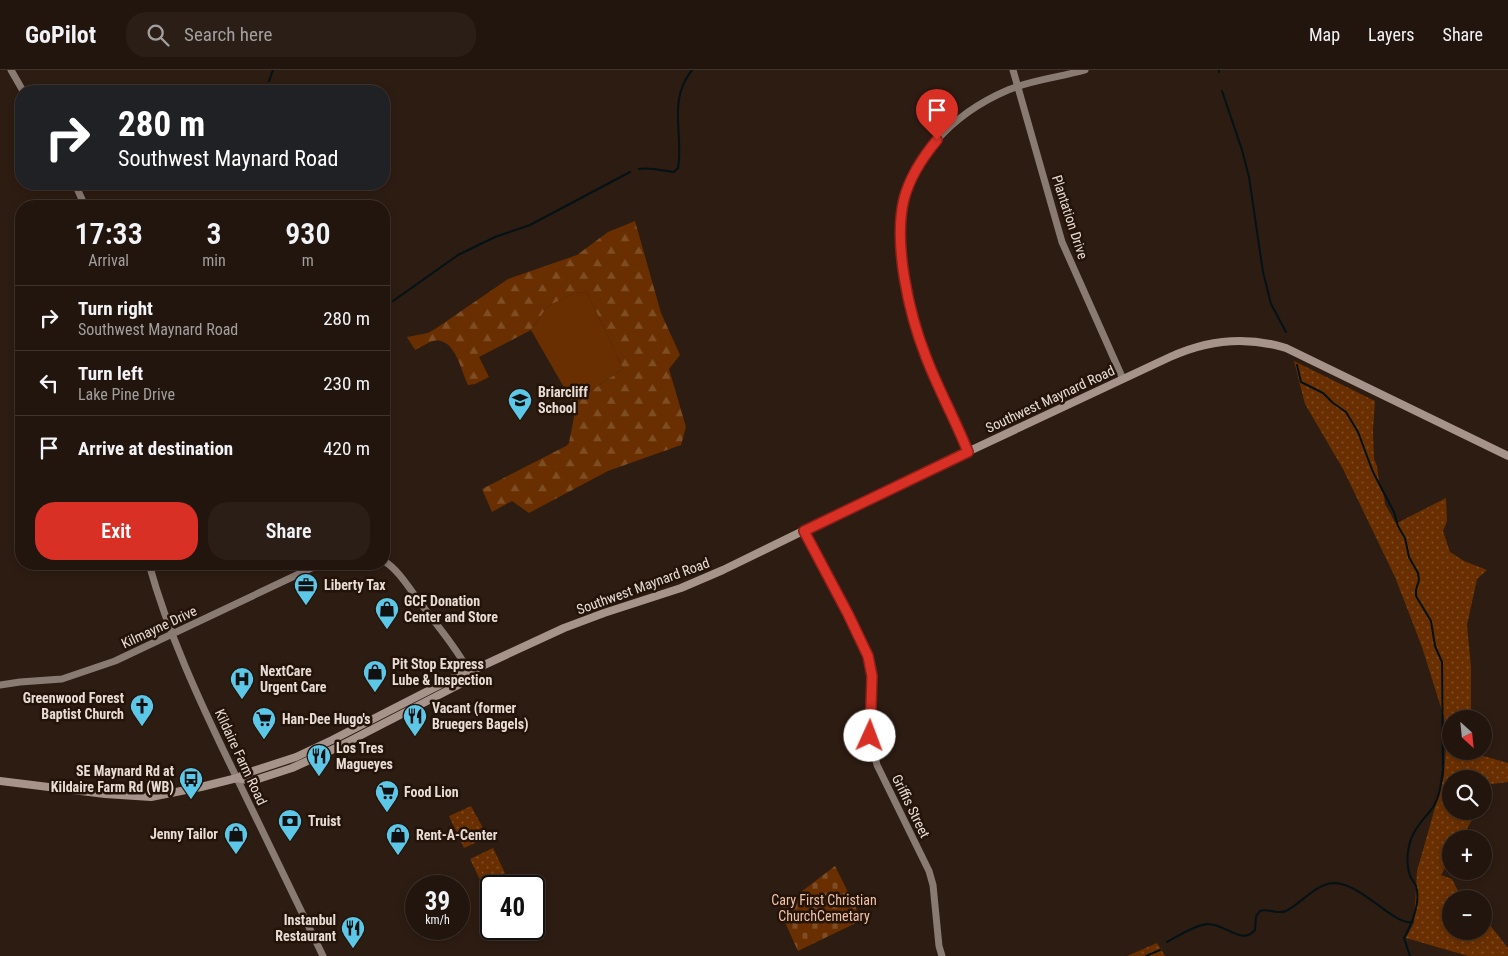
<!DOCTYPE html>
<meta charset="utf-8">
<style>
body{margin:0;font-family:"Roboto Condensed",sans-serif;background:#2a1e17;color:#f1f3f6;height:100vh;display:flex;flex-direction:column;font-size:19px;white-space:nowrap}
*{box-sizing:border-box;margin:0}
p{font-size:16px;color:#a29f9e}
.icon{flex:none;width:28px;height:28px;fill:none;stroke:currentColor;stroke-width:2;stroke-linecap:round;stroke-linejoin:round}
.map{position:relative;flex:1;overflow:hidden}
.drawer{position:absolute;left:15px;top:130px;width:375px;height:370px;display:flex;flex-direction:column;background:#22150e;border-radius:20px;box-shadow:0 2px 8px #0003,0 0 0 1px #3f342e}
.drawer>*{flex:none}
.top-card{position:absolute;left:15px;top:15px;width:375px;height:105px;border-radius:20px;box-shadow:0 2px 8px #0003,0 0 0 1px #3f342e;background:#202124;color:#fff;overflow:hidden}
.needle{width:32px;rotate:153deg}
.fabs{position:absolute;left:1442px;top:640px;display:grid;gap:10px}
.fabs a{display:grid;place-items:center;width:50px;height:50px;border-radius:50%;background:#22150e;box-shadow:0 2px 8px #0003,0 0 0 1px #3f342e;font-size:25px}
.speed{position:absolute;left:405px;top:805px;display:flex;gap:10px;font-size:25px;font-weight:700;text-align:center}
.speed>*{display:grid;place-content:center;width:65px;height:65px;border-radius:50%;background:#22150e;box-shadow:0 2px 8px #0003,0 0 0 1px #3f342e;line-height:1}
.speed small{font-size:12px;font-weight:400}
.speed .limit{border:2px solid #111;border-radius:8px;background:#fff;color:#111}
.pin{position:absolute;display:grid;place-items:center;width:42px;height:42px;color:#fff;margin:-51px -21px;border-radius:50% 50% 50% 0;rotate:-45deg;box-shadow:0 0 5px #0007}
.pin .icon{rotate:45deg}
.me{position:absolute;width:55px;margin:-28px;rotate:2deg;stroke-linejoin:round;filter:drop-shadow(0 0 4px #0008)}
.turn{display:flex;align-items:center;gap:18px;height:105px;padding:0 20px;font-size:22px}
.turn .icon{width:65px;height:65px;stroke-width:2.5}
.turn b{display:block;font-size:35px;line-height:42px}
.eta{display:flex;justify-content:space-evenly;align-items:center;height:85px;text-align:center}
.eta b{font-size:30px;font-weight:600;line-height:35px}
.button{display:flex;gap:10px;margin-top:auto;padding:10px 20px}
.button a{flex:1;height:58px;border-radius:20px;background:#d93025;color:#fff;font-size:20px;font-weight:600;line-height:58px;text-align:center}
.button a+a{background:#2a1e17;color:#f1f3f6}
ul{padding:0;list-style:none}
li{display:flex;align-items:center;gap:15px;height:65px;padding:0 20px;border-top:1px solid #3f342e}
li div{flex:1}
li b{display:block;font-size:19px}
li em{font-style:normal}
header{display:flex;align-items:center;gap:30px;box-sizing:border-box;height:70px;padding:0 25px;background:#22150e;border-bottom:1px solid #3f342e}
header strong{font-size:24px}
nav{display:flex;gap:28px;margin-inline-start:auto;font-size:18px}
.search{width:350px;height:45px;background:#2a1e17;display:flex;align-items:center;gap:12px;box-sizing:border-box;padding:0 18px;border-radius:20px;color:#a29f9e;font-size:19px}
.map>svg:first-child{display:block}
.grass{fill:#692f00}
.forest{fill:url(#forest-firs)}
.cemetery{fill:url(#cemetery-stones)}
.park{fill:url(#park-dots)}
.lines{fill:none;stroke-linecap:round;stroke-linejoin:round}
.stream{stroke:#031217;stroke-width:2}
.secondary{stroke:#897a72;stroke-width:7}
.primary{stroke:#a69389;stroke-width:8}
.route-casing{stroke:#8d1f18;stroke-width:12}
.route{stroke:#d93025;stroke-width:9}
.labels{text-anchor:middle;stroke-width:5;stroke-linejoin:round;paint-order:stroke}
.street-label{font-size:14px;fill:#e8dcd5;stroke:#231309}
.poi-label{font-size:14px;font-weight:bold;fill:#e8dcd5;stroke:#231309;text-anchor:start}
.park-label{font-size:14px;fill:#f0c2a7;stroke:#231309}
</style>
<header>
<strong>GoPilot</strong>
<div class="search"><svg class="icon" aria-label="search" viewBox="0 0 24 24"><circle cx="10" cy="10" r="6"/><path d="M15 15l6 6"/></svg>Search here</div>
<nav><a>Map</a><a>Layers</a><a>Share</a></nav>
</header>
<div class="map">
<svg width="1508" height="886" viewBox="0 0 1508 886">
<defs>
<pattern id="forest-firs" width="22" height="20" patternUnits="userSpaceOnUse" patternTransform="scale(1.25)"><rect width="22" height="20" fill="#692f00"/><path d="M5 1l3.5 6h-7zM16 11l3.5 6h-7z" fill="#7e4d24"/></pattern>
<pattern id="cemetery-stones" width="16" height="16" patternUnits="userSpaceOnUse" patternTransform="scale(1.25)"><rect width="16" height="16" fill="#692f00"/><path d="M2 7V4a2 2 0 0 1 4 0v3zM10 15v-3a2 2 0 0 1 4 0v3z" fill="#7e4d24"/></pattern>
<pattern id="park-dots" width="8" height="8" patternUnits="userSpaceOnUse" patternTransform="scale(1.25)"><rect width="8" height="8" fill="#692f00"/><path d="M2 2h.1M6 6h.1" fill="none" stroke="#7e4d24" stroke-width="1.8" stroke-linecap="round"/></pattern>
</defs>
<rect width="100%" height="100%" fill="#2d1c12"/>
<path class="grass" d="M587,222l36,77 -50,34 -42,-73 17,-24 27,-13z"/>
<path class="forest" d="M635,151l26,92 19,42 -11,14 17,58 -5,18 -73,26 -79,42 -17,-12 -20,11 -10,-23 84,-43 3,-3 5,-26 -1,-14 50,-34 -36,-77 -12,1 -27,13 -17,24 -52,27 10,20 -14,7 -7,1c-7,-14 -13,-49 -35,-44 -6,2 -12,6 -18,9l-8,-13 21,-4 7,-4 73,-50 69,-24 31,-23z"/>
<path class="cemetery" d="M835,796l27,54 -64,31 -19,-42 11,-9 1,2 3,-3 -1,-1z"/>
<path class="park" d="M1294,291l81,40 -2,29 1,29 3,7 3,22 4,8 1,8 10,18 2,1 49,-25 1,23 -4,10 7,21 14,9 23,9 -10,9 -10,46 4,42v41l3,11h-23v32h28l1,4 28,8v19l-24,3v-6h-33v32h11l-3,5 13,4 -11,19h-10v18l-10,18 11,4 10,20h-11v32h33v-11h2l22,28v8h-40l-62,-18 8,-15 3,-52 27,-95 2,-30 -2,-29 -22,-70 -27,-70 -52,-108 -38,-65z
M471,736l17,31 -24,11 -15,-32z
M493,778l12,25 -23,11 -12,-25z
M1157,873l8,13h-38z"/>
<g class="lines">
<path class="stream" d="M1219,0v2
M269,11l4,-11
M1222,21l20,59 7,27 14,95 8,32 15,28
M639,99c12,-2 23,2 35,3l4,-4c6,-34 -11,-67 14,-98
M393,231l65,-46 37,-18 35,-12 100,-53
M1297,295l4,17 22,11 10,10 13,9 12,20 15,40 21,40 4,14 7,12 4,19 9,16 1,7 -3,10v6l15,25 4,25 7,16 1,108c-2,13 -3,29 -12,40 -9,11 -19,21 -22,36 -2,9 -2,21 1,30 2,4 5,7 6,10 5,16 -5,39 -12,52l6,18
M1167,872c13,-7 26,-16 40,-18 18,-1 34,22 48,6l1,-14 4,-5c9,-3 17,4 26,0 16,-8 30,-28 49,-28 29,2 58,42 77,39
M1146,886l14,-6"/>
<path class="secondary" d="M11,0l12,21
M1013,0l49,172 61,137
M75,114l10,22
M968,382c-13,-32 -30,-62 -42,-94 -11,-28 -18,-58 -22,-88 -2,-16 -5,-33 -3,-49 5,-62 53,-108 107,-131 23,-10 53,-13 77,-20
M804,461l44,83 20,42 4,19 -2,61 7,29 52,106 4,14 6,61 3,10
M384,491c16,10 26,29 38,44 16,22 35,43 47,67
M149,494c19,69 50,136 81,200 31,64 62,128 93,192
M0,615l20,-3 42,-3 53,-18 205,-97"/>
<path class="primary" d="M237,708l15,3 40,-13 44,-20 128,-66 5,-10
M0,711l105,13 46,3 50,-10 36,-9 10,-5 49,-16 36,-17 129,-66 8,-2 95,-44 40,-15 77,-25 42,-18 176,-86 271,-127c37,-17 77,-21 116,-9l222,108"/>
</g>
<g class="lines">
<g class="route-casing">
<path id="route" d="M870,666l2,-60 -4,-20 -20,-42 -44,-83 164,-79c-13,-33 -30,-63 -42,-95 -17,-43 -33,-113 -22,-158 6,-23 18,-41 33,-59"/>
</g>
<use href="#route" class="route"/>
</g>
<defs>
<g id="school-pin" transform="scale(1.25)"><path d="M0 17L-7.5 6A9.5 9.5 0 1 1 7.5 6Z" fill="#5dc7e8" stroke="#231309"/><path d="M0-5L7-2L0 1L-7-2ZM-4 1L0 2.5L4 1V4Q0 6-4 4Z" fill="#111"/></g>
<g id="office-pin" transform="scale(1.25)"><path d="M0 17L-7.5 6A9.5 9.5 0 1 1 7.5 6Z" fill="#5dc7e8" stroke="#231309"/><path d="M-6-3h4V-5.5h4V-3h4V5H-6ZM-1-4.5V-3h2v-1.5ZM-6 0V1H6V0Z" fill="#111"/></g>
<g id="shop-pin" transform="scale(1.25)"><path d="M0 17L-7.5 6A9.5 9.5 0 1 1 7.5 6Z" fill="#5dc7e8" stroke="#231309"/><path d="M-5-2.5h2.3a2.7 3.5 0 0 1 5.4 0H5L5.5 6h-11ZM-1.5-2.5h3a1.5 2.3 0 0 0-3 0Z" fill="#111"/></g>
<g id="hospital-pin" transform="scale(1.25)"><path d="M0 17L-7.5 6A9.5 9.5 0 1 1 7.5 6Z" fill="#5dc7e8" stroke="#231309"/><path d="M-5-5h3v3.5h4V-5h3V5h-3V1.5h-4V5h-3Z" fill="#111"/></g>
<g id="church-pin" transform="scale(1.25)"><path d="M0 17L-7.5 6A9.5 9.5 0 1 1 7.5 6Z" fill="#5dc7e8" stroke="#231309"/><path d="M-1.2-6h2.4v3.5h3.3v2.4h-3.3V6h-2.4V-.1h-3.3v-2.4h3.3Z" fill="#111"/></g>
<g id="restaurant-pin" transform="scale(1.25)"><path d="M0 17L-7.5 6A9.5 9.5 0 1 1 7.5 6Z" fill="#5dc7e8" stroke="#231309"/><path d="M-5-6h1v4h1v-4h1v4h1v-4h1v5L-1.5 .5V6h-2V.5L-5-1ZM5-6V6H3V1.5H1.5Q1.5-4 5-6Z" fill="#111"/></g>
<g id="supermarket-pin" transform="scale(1.25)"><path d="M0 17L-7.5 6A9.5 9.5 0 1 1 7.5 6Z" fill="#5dc7e8" stroke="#231309"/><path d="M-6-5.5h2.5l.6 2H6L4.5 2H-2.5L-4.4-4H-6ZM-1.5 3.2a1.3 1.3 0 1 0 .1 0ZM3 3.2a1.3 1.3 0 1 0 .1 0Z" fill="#111"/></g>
<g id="bus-pin" transform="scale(1.25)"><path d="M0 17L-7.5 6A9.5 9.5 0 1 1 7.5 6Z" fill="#5dc7e8" stroke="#231309"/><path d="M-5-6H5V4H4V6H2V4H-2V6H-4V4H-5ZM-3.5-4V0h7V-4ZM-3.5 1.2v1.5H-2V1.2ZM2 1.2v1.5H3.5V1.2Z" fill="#111"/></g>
<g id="bank-pin" transform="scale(1.25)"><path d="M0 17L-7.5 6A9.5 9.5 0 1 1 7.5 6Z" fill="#5dc7e8" stroke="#231309"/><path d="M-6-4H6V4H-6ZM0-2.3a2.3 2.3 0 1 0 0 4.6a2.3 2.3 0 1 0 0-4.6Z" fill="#111"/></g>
</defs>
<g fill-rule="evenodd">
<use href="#school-pin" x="520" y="330"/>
<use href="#office-pin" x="306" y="515"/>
<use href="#shop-pin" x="387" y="539"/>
<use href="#shop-pin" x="375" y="602"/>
<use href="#hospital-pin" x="242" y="609"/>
<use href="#church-pin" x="142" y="636"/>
<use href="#restaurant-pin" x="415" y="646"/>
<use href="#supermarket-pin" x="264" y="649"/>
<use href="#restaurant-pin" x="319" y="686"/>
<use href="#bus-pin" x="191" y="709"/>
<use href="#supermarket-pin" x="387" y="722"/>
<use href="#bank-pin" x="290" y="751"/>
<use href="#shop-pin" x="236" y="764"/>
<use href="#shop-pin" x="398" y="765"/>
<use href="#restaurant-pin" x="353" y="858"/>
</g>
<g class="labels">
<g class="street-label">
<text transform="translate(1070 147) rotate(72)" y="5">Plantation Drive</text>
<text transform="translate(1050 329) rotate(-25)" y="5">Southwest Maynard Road</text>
<text transform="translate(643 516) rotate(-20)" y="5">Southwest Maynard Road</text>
<text transform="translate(159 557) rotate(-25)" y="5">Kilmayne Drive</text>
<text transform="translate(241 687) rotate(65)" y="5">Kildaire Farm Road</text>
<text transform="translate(911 736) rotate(64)" y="5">Griffis Street</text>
</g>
<g class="poi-label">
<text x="538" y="327">Briarcliff<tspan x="538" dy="16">School</tspan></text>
<text x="324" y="520">Liberty Tax</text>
<text x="404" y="536">GCF Donation<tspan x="404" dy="16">Center and Store</tspan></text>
<text x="392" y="599">Pit Stop Express<tspan x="392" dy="16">Lube &amp; Inspection</tspan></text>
<text x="260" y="606">NextCare<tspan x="260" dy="16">Urgent Care</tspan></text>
<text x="124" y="633" text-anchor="end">Greenwood Forest<tspan x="124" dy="16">Baptist Church</tspan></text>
<text x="432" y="643">Vacant (former<tspan x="432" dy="16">Bruegers Bagels)</tspan></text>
<text x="282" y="654">Han-Dee Hugo's</text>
<text x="336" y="683">Los Tres<tspan x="336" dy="16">Magueyes</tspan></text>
<text x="174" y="706" text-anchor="end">SE Maynard Rd at<tspan x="174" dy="16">Kildaire Farm Rd (WB)</tspan></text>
<text x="404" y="727">Food Lion</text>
<text x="308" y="756">Truist</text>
<text x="218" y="769" text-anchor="end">Jenny Tailor</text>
<text x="416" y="770">Rent-A-Center</text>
<text x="336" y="855" text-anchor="end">Instanbul<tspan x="336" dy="16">Restaurant</tspan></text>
</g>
<g class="park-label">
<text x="824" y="835">Cary First Christian<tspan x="824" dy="16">ChurchCemetary</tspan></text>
</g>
</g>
</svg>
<div class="fabs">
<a><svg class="needle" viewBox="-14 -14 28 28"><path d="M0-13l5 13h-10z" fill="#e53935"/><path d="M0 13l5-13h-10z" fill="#a29f9e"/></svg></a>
<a><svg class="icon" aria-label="search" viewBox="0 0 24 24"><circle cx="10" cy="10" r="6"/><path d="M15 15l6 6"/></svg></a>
<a>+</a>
<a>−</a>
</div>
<div class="speed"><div>39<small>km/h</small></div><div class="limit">40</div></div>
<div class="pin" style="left:937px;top:70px;background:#d93025"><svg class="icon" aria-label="arrive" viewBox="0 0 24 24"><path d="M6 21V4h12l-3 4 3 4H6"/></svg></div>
<svg class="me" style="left:870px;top:666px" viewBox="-20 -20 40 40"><circle r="19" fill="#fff"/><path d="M0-13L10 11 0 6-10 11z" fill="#d93025"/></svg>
<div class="top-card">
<div class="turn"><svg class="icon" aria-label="right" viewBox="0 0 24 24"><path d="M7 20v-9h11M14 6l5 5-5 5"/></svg><div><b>280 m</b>Southwest Maynard Road</div></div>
</div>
<section class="drawer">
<div class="eta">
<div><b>17:33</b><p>Arrival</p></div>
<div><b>3</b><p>min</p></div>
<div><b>930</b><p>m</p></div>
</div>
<ul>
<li><svg class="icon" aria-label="right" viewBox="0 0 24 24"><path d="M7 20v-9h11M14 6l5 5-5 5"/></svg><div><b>Turn right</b><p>Southwest Maynard Road</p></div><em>280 m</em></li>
<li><svg class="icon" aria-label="left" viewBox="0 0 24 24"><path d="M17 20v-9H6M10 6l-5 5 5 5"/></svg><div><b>Turn left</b><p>Lake Pine Drive</p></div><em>230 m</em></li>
<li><svg class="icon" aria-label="arrive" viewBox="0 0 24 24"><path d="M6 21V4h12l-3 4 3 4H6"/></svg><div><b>Arrive at destination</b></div><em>420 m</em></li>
</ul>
<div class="button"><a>Exit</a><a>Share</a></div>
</section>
</div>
